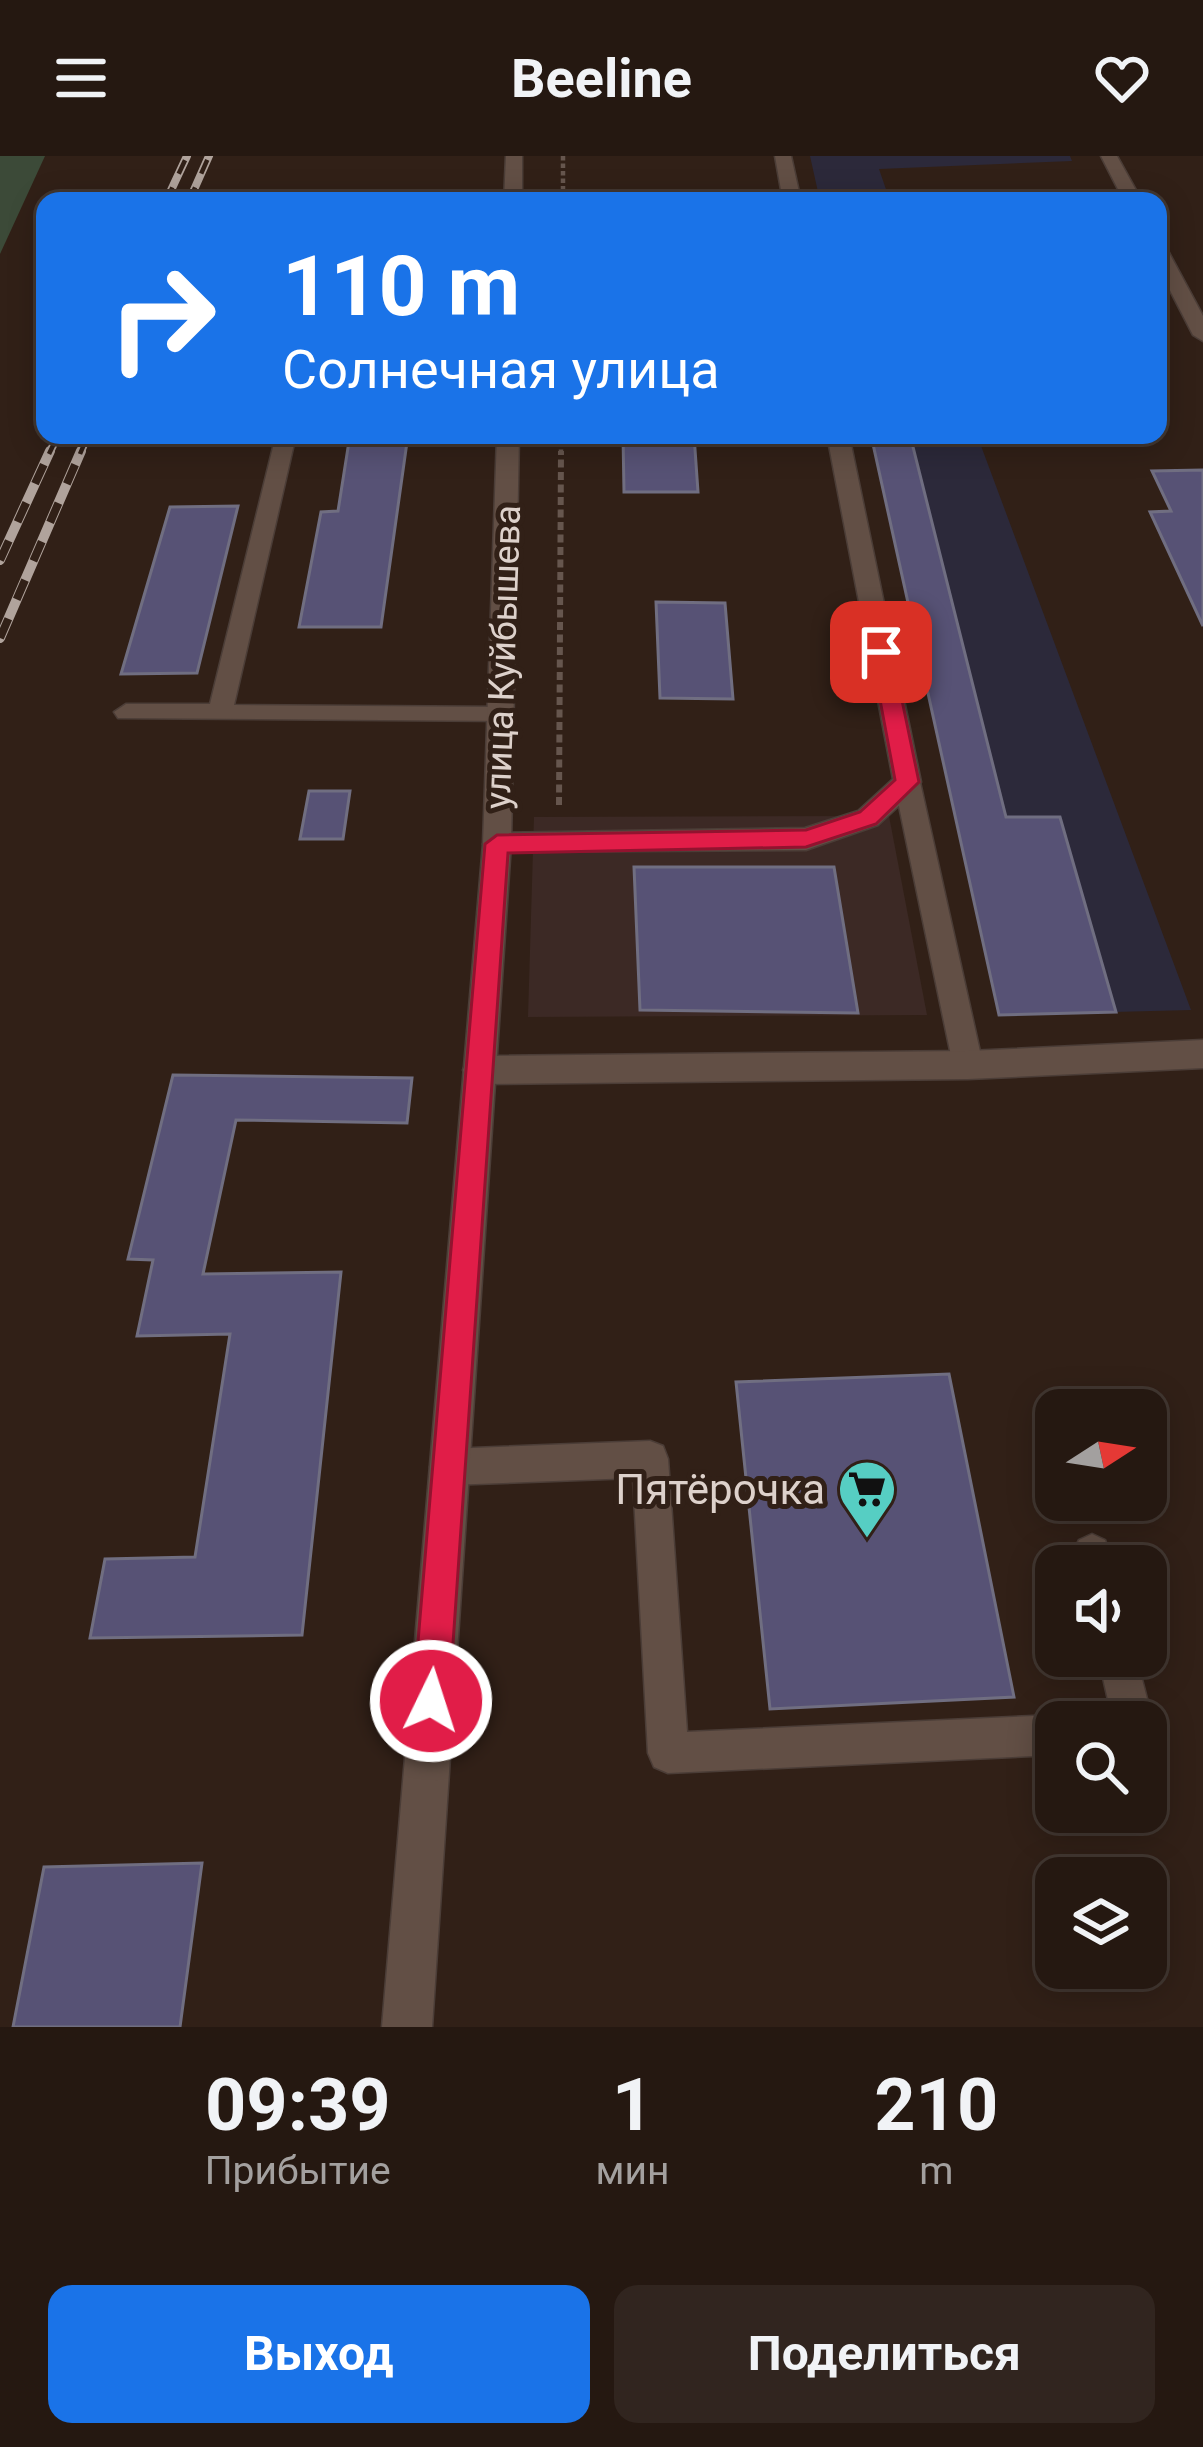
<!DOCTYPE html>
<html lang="ru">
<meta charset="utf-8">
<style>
body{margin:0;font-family:Roboto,sans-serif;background:#31251f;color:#f1f3f6;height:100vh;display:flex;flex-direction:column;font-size:45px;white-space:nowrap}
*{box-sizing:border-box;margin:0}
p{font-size:39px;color:#a3a09f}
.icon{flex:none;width:66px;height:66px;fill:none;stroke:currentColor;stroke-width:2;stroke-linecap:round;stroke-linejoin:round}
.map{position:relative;height:1871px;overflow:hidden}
.details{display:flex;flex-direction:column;background:#251811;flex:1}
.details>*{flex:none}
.top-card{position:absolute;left:36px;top:36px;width:1131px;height:252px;border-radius:24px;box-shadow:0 6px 30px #0003,0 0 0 3px #423731;background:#1a73e8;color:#fff;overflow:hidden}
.needle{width:78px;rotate:78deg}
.controls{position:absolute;left:1035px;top:1233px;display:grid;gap:24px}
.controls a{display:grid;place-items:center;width:132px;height:132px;border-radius:24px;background:#251811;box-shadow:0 6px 30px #0003,0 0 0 3px #423731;font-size:60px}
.pin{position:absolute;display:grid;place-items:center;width:102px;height:102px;color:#fff;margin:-51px;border-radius:24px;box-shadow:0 6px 18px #0006}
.me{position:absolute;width:132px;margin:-66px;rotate:4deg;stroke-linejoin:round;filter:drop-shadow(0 0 9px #0008)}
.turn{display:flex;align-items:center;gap:42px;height:252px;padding:0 48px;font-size:54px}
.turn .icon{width:156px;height:156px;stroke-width:2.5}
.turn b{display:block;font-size:84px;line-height:102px}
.eta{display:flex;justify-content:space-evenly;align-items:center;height:204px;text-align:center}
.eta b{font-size:72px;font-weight:700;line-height:84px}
.button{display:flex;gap:24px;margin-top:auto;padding:24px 48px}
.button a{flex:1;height:138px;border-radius:24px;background:#1a73e8;color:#fff;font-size:48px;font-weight:700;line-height:138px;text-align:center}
.button a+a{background:#31251f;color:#f1f3f6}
header{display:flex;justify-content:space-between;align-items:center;height:156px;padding:0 48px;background:#251811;font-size:54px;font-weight:700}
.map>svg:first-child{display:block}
.commercial{fill:#3c2925}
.industrial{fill:#2c293a}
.green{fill:#3c4a38}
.building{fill:#575275;stroke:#706e81;stroke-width:3}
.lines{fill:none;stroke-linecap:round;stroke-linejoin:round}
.service-casing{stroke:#4b3d37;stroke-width:3}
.minor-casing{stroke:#4b3d37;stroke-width:3}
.tertiary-casing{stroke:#4b3d37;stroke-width:3}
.path-far1{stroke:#66564e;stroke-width:4.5;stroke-dasharray:4.5 3;stroke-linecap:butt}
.path{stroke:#66564e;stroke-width:6;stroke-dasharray:8 4.5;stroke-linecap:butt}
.service{fill:#624f45;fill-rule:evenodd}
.minor{fill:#624f45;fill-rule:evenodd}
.tertiary{fill:#624f45;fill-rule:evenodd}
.rail-far1-casing{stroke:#b0a39c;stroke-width:8}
.rail-casing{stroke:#b0a39c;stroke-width:10}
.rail-far1{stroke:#312017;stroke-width:4.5;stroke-dasharray:15;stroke-linecap:butt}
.rail{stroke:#312017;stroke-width:8;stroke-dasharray:21;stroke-linecap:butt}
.route{fill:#e11d48;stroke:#92132f;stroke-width:3}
.labels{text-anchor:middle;stroke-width:10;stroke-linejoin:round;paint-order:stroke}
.street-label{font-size:36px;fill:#ddd1cb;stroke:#312017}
.near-poi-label{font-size:42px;fill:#ddd1cb;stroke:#312017;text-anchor:end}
</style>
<header><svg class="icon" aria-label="menu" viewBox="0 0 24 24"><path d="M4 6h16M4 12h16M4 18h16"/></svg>Beeline<svg class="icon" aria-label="heart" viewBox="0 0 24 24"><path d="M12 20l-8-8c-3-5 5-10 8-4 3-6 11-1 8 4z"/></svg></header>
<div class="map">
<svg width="1203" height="1871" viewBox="0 0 1203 1871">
<rect width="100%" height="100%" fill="#312017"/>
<path class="commercial" d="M889,660l38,199 -399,2 6,-200z"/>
<path class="industrial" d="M810,0h260l2,5 -193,8 11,32h-70z
M871,279h106l214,575 -192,5z"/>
<path class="green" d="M0,0h45l-45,98z"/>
<path class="building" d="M350,279h58l-27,192h-82l22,-115 17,-1z
M623,279h71l4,57h-74z
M871,279h39l96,382h54l56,195 -117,3z
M1203,314v156l-53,-114 21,-1 -19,-40z
M238,350l-41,167 -76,1 49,-167z
M656,446l69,1 8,96 -73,-1z
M309,635h41l-7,48h-43z
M634,711h200l24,146 -218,-3z
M173,919l239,3 -5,45 -171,-3 -33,154 138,-2 -39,363 -212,3 15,-79 90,-2 35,-223 -93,2 16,-76 -25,-1z
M949,1218l65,323 -244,12 -34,-327z
M202,1707l-22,164h-167l31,-160z"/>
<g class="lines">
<g class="service-casing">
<path id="service" d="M276,279h20l-62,270 269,2 12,8 -4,6 -393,-3 -4,-6 12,-8h84z
M907,617l13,9 63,283 -5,9h-20l-5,-9 -59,-283z
M650,1285l13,5 5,13 19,273 369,-17 15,7h-15v33l-388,18 -14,-6 -6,-14 -15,-275 -185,7 -13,-5 -5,-13 5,-13 13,-5z
M1092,1378l13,6 9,26h-38l-3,-13 6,-13z
M1098,1500h38l17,66 -6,14 -1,-14h-33z"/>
</g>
<g class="minor-casing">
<path id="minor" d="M775,0h16l10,45h-18z
M1101,0h16l25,45h-18z
M1158,88l9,5 36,67v25l-10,-6 -35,-68z
M827,279h22l72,347 -4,7 -39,36 -72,25 -319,2 -4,-8 4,-8 10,-3 308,-5 53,-17 35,-32z
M1203,884v28l-235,11 -489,5 -12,-4 -4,-10 4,-10 12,-4 489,-5z"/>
</g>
<g class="tertiary-casing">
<path id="tertiary" d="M506,0h16v45h-18z
M497,279h22l-8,409 -79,1183h-50l101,-1183z"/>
</g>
<path class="path-far1" d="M563,0v45
M561,298v-19"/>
<path class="path" d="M559,649l2,-354"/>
<use href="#service" class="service"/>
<use href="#minor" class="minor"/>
<use href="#tertiary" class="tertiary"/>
<g class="rail-far1-casing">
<path id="rail-far1" d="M166,45l21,-45
M189,45l20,-45
M49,298l9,-19
M80,298l8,-19"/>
</g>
<g class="rail-casing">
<path id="rail" d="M0,404l50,-109
M0,482l81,-187"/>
</g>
<use href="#rail-far1" class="rail-far1"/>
<use href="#rail" class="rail"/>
</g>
<path class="route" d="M881,489l11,7 27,130 -43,42 -70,23 -298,6 -59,848 -5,12 -13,6 -13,-6 -5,-12 72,-857 12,-9 309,-5 54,-18 35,-32 -24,-128z"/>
<defs>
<g id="supermarket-pin" transform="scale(3)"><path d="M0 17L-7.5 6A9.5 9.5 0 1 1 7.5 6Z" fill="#56cec3" stroke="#312017"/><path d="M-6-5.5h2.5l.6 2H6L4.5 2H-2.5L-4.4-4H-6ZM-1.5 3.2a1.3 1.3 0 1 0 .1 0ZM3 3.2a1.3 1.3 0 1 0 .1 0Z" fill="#111"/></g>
</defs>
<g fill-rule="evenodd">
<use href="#supermarket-pin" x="867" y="1333"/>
</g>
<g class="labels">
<g class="street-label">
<text transform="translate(502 501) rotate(-88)" y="13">улица Куйбышева</text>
</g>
<g class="near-poi-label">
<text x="825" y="1348">Пятёрочка</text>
</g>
</g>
</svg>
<div class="controls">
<a><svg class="needle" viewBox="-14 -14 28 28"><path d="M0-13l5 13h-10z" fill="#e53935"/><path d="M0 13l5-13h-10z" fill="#a3a09f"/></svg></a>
<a><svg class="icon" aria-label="sound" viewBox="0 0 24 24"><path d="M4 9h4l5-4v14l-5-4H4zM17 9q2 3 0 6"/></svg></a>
<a><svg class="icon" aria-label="search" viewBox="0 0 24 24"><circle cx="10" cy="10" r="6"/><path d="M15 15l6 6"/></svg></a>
<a><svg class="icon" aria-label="layers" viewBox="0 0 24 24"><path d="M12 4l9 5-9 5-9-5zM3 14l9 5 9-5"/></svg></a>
</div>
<div class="pin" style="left:881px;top:496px;background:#d93025"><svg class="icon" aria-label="arrive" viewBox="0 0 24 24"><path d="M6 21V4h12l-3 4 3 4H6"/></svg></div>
<svg class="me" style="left:431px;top:1545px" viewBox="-20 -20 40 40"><circle r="17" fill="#e11d48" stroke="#fff" stroke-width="3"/><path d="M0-11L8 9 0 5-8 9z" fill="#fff"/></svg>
<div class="top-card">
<div class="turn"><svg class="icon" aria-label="right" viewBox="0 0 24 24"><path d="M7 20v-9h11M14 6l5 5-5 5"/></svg><div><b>110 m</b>Солнечная улица</div></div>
</div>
</div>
<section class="details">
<div class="eta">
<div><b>09:39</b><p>Прибытие</p></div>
<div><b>1</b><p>мин</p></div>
<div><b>210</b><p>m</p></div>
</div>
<div class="button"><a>Выход</a><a>Поделиться</a></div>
</section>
